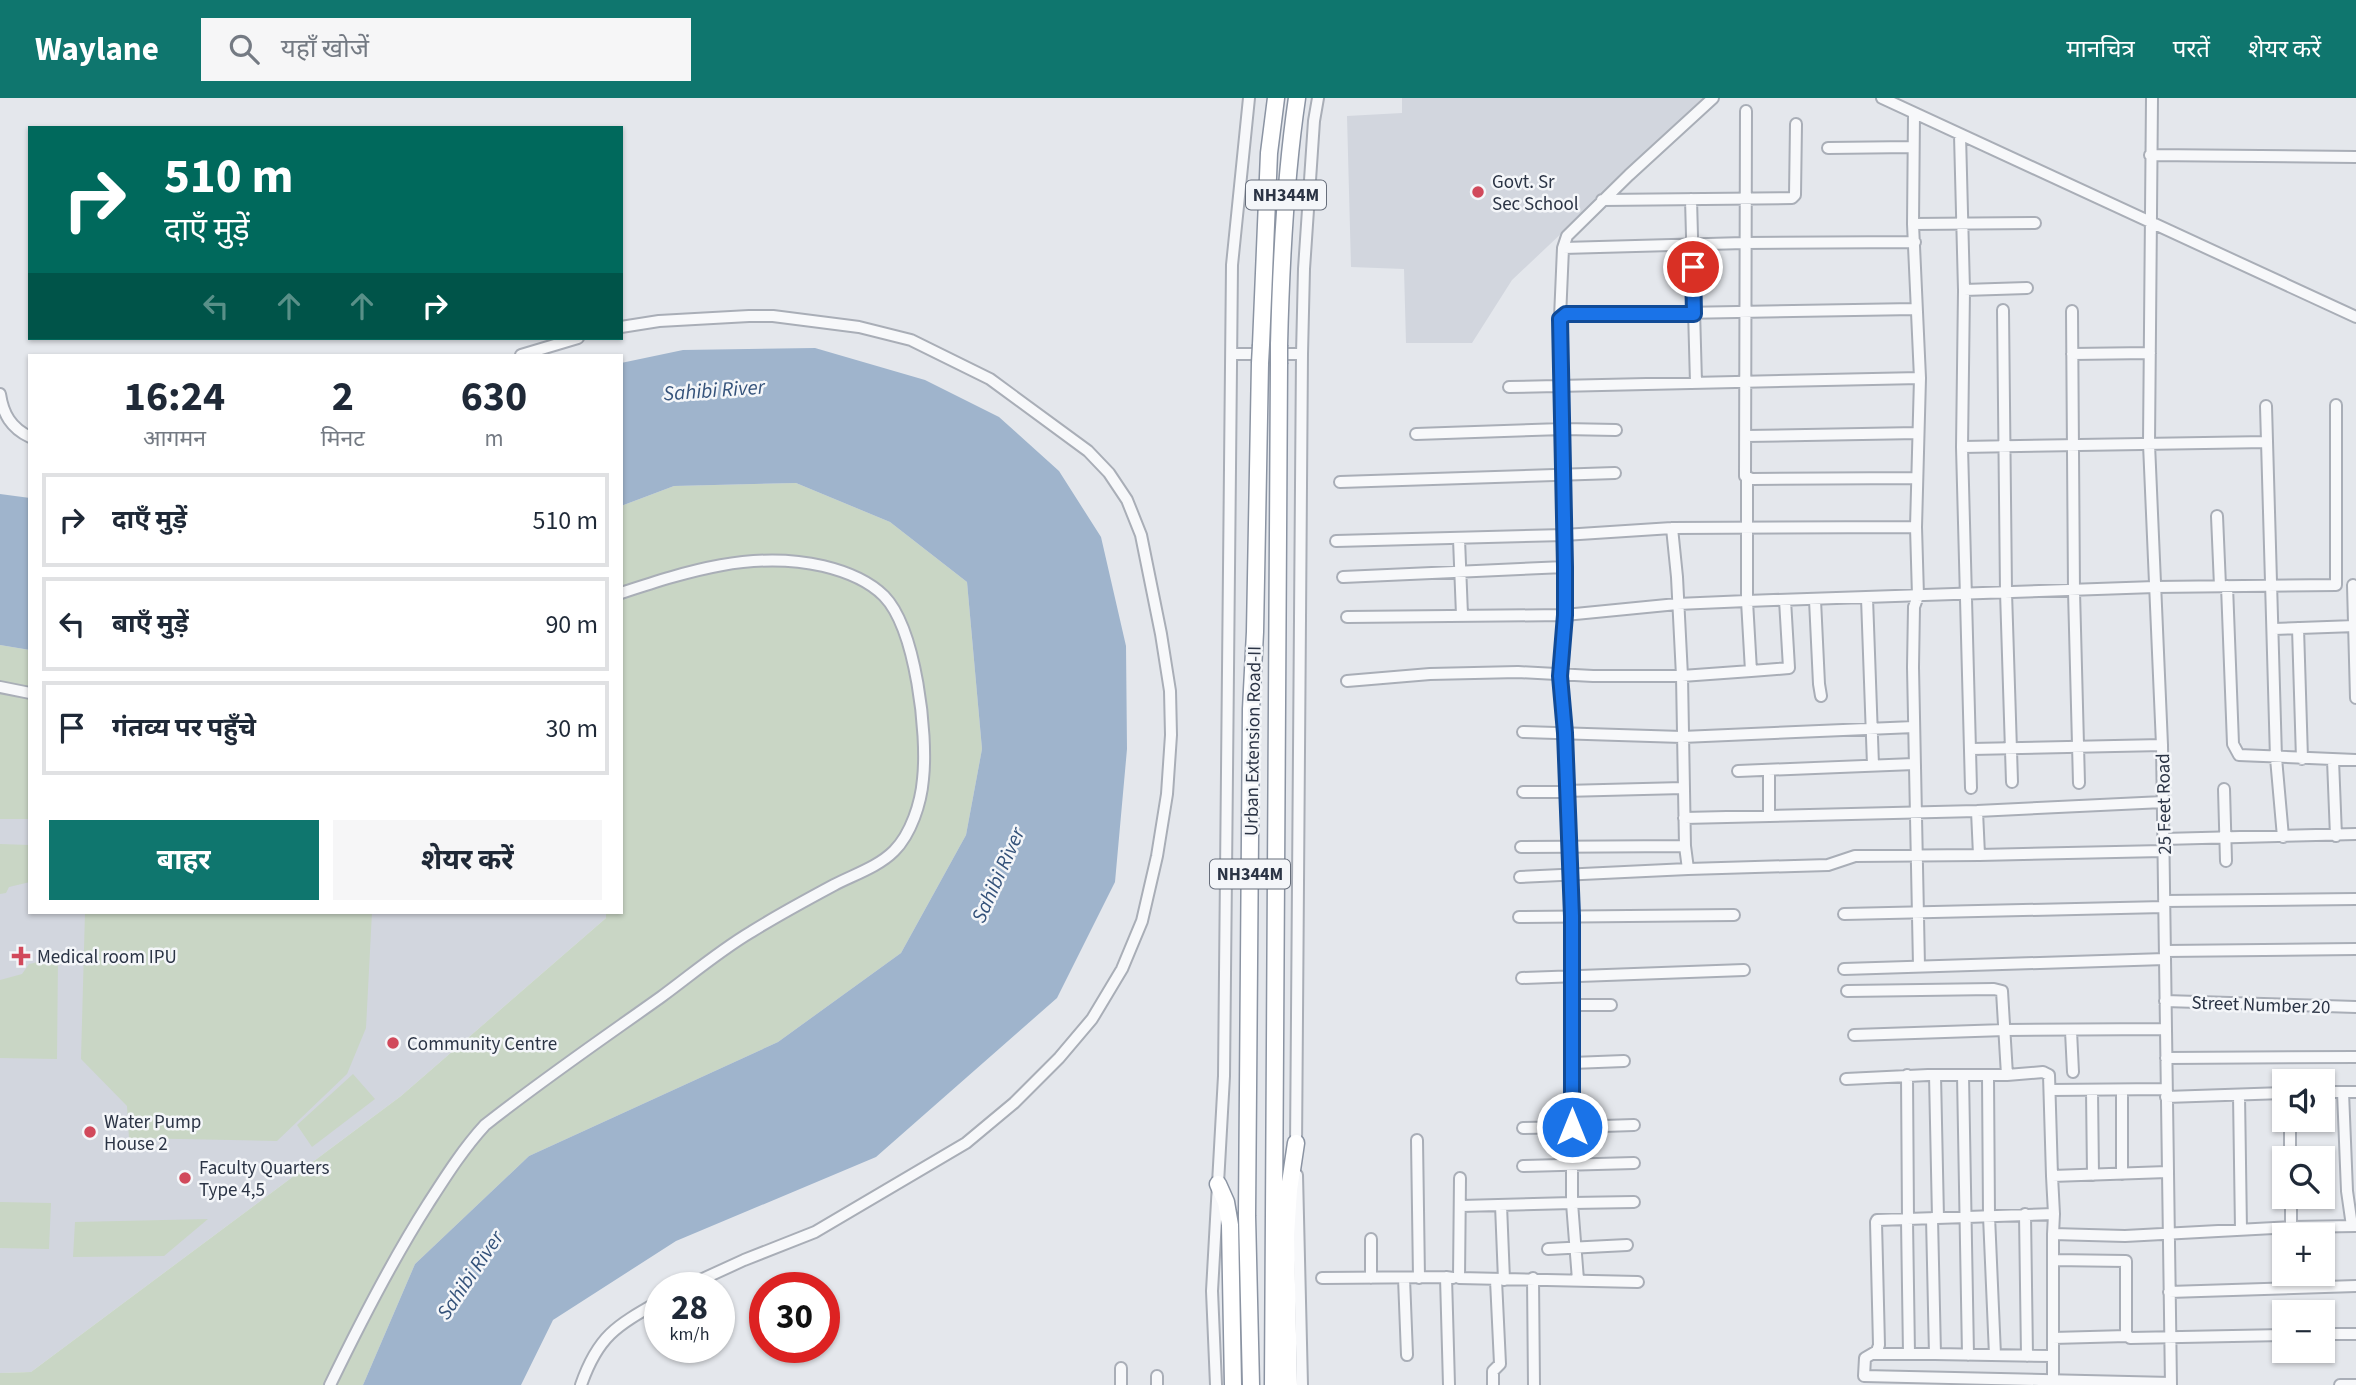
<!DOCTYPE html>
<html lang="hi">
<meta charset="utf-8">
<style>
body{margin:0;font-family:"Source Sans 3","Noto Sans Devanagari",sans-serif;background:#f6f6f7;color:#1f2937;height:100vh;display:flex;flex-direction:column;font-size:26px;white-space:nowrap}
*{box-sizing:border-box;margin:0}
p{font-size:23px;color:#747a83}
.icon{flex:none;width:38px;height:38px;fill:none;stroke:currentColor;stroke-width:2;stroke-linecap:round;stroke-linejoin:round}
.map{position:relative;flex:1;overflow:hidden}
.sheet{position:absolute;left:28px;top:256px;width:595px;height:560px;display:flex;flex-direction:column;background:#fff;border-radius:0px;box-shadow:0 2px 5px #0004}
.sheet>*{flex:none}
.guide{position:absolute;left:28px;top:28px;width:595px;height:214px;border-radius:0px;box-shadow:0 2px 5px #0004;background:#00695c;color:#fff;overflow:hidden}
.fabs{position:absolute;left:2272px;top:971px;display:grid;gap:14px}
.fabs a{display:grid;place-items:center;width:63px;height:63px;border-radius:0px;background:#fff;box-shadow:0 2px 5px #0004;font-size:35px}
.speed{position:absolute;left:644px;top:1174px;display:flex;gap:14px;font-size:35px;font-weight:700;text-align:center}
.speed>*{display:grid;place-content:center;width:91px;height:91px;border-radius:50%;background:#fff;box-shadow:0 2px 5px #0004;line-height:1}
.speed small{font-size:18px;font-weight:400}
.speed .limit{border:10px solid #d22;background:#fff;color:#111}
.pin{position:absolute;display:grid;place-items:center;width:60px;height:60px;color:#fff;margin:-30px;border:4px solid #fff;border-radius:50%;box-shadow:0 2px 7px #0007}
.me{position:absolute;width:77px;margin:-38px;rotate:0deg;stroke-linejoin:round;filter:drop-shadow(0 0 5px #0008)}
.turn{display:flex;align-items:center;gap:24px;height:147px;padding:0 21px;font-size:32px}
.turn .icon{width:91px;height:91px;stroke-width:2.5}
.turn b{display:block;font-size:49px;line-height:60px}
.lanes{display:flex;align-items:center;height:66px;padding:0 21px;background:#0003;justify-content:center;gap:35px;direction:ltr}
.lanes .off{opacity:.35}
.eta{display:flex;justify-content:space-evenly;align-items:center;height:119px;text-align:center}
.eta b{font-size:42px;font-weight:700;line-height:49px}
.action{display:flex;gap:14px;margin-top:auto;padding:14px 21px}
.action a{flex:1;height:80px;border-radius:0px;background:#0f766e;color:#fff;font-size:28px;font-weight:700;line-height:80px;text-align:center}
.action a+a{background:#f6f6f7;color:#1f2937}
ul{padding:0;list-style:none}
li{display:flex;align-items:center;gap:21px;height:94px;margin:0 14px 10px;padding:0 7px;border:4px solid #e0e1e3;border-radius:0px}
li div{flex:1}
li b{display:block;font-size:26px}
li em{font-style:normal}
header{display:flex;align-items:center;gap:42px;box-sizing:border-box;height:98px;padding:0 35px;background:#0f766e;color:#fff}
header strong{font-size:33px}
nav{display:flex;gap:38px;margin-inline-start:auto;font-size:24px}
.search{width:490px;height:63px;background:#f6f6f7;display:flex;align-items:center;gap:18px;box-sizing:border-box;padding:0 24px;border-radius:0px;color:#747a83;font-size:26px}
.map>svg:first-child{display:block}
.built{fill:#d2d6de}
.green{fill:#c9d6c5}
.water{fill:#9fb4cc}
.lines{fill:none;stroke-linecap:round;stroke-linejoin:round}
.minor-casing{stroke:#a9aeb7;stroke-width:14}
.highway-casing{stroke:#8b94a3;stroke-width:19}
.minor{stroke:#f7f8fa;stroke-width:10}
.highway{stroke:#fff;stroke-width:16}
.highway-bridge-casing{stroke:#8b94a3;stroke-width:19;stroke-linecap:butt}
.highway-bridge{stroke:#fff;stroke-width:16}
.route-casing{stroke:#114b97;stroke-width:18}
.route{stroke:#1a73e8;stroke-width:12}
.poi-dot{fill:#d1495b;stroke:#f4f6f9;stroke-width:2.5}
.labels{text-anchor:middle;stroke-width:5;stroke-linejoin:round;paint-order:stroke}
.shield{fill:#f4f6f9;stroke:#676e7b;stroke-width:2}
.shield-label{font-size:18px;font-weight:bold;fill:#2b3445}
.poi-label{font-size:19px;fill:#2b3445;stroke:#f4f6f9;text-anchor:start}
.street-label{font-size:19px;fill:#2b3445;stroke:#f4f6f9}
.water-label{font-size:21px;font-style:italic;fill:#34527a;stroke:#f4f6f9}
</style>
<header>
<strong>Waylane</strong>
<div class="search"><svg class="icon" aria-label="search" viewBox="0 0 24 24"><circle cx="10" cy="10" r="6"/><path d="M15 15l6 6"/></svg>यहाँ खोजें</div>
<nav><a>मानचित्र</a><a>परतें</a><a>शेयर करें</a></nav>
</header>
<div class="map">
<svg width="2356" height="1287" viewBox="0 0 2356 1287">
<rect width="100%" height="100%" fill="#e4e7ec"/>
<path class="built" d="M1402,0h303l-193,182 -40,63h-66l-2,-74 -53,-2 -4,-151 55,-3z
M0,721h30v93h576v6l-205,178 -370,276 -31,1z"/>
<path class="green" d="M796,385l94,39 77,60 15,167 -16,86 -65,118 -123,89 -249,114 -114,108 -52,121h-363v-12l31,-1 370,-276 205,-178v-6h15v-406l53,-20z
M0,547l30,5v169h-30z
M0,746l30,1v37l-21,5 -3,6 -6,1z
M85,814h287l-6,116 -19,46 -70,67 -148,-3 -2,-32 -46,-47z
M58,860l-1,101 -57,-1v-78l22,-6 7,-10z
M353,976l22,25 -63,48 -15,-22z
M0,1104l51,1 -2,46 -49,-1z
M208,1121l-44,37 -91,1 2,-35z"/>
<path class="water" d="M815,250l110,32 74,37 60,54 42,66 25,109 1,103 -12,133 -58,116 -181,159 -200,84 -123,79 -32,65h-158l52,-121 114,-108 249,-114 123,-89 65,-118 16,-86 -15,-167 -77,-60 -94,-39 -122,3 -53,20v-143l62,-13z
M0,396l30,4v152l-30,-5z"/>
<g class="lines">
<g class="minor-casing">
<path id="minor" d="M1882,0l474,219
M2152,0l-3,346 13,301 9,640
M1746,13l-1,365 7,3 165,-1
M1914,16l-1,110 7,154 -4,149 2,69 -4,11 -1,60 6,299
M1960,37l4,155 63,-2
M1828,50l84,-1
M2150,57l206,2
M1691,101l5,184
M1602,102l190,-2 3,-3 1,-71
M1913,126l122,-1
M1563,150l181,-5 171,-1
M1964,192l-2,157 9,341
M2003,212l3,282 6,190
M2072,213l2,280 5,192
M1560,220l3,-70 4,-12 62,-61 84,-77
M621,229l38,-6 90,-5h24l86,11 52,13 79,39 98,72 21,22 18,27 14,35 20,99 9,57 1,44 -4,59 -10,62 -15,65 -20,48 -30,50 -33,39 -45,45 -48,40 -151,89 -71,28 -61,28
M1232,256h70
M2072,256l78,-1
M521,257l57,-17
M1509,289l411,-9
M0,296c3,20 11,34 30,43
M2266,308l10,352 7,79
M1416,336l147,-5 53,1
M1746,338l172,-3
M1962,349l305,-5
M1340,384l275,-9
M2217,418l3,70
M1672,430l5,49 5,99 3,170 3,23 140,-4 27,-9 124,-1
M1459,441l3,76
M1336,443l228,-6 108,-7 244,-1
M1343,479l222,-10
M2353,487l3,113
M2227,488l6,158 6,11 117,5
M1867,500l6,167
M1815,502l4,84 2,12
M1347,519l218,-2 112,-11 70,-3 408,-14 181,-2v-180
M2298,530l4,131
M2274,531l81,-3
M1751,573l38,-3 -4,-68
M1347,583l83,-7 88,-2 75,4h89l69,-5 -4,-70v-123
M0,589l30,6
M1523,634l159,5 232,-10
M1971,651l191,-4
M2333,662l3,76
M1769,672v46
M1738,673l176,-7
M2224,691l2,72
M1523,694l160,-4
M1977,713l2,44 184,-4
M1684,720l293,-7 186,-9
M2163,741l193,-5
M1521,749l164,-1
M1520,779l168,-8
M2164,803l192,-2
M1844,816l320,-7
M1519,819l215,-2
M2165,853l191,-2
M1844,871l321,-10
M1522,880l222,-8
M2165,903l191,6
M1572,907h39
M2071,933l2,41
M1854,937l151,-5 161,-1
M2166,960l190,-1
M1572,965l52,-2
M1907,977l1,145
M1935,977l3,143
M1963,977l5,280
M2007,977l36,-3 6,3 3,101
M1988,978l1,140 6,139
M1846,981l82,-4h79l-5,-84 -8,-2 -147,2
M2050,992l116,-1
M2092,992l1,85
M2122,992v84
M2322,994h34
M2343,994l4,99 5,35
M2239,997l2,135
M2166,999l118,-4
M2290,1022v38
M1634,1027l-62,2 -1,-211 -6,-183 -5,-57 5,-61 -5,-296 6,-4 349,-6
M1523,1030l49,-1v76l62,-1
M1417,1042l2,138
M1296,1050l6,-794 2,-85 10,-148 4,-23
M1523,1068l111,-3
M1297,1077l5,210
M1460,1080l-1,100 179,4
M2291,1099v30
M1501,1107l3,75
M1461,1108l111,-3 6,77
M2025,1116l2,142
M2054,1116l-2,-38 115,-4
M1932,1120l3,136 118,2
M1907,1122l2,134
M2053,1136v151
M1548,1151l79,-4
M2053,1162l73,1v73l4,4 154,-3
M1322,1180l124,-1
M1371,1180v-39
M1404,1180l3,77
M1533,1180l1,107
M2169,1194l187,-6
M2322,1236h34
M2053,1240l74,-2
M1872,1256h63
M1157,1278v9
M2171,1285l-307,-7 1,-18 12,-7 2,-6 -3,-123 1,-2 177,-6 -1,20 72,2 166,-9 65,-1
M330,1287c30,-62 61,-123 98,-181 18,-28 35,-55 57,-79 57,-45 117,-86 176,-128 30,-22 58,-46 90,-65 27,-17 55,-32 83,-47 19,-10 44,-18 60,-34 17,-17 27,-48 29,-72 5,-45 -7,-150 -39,-183 -16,-16 -40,-25 -61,-30 -70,-16 -135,5 -202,27
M581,1287c17,-49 35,-59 79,-84
M1121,1287v-17
M1216,1287l-4,-94 12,-215 8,-811 17,-167
M1449,1287l-3,-108 7,1
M1493,1287v-14l7,-7 -4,-84
M2340,1287h16"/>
</g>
<g class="highway-casing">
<path id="highway" d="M1261,247l8,-192 7,-55
M1279,247c2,-83 6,-166 18,-247
M1218,1086l8,18 4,23 3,160
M1251,1287l-4,-169 4,-507 4,-77 5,-269
M1273,1287l6,-1021
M1289,1287l-3,-150 3,-45 7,-47"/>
</g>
<use href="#minor" class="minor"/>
<use href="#highway" class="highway"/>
<g class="highway-bridge-casing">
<path id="highway-bridge" d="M1260,265l1,-18
M1279,266v-19"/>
</g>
<use href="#highway-bridge" class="highway-bridge"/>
</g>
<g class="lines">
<g class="route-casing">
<path id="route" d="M1572,1029v-211l-7,-183 -5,-57 5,-61v-48l-5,-248 6,-5h128l-1,-47"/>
</g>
<use href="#route" class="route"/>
</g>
<g class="poi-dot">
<circle cx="1478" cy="94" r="7"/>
<path d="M17.5 847.5h7v7h7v7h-7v7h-7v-7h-7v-7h7z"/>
<circle cx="393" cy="945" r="7"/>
<circle cx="90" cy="1034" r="7"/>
<circle cx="185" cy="1080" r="7"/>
</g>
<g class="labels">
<g class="shield">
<rect x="1246" y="82.5" width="80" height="29" rx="5"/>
<rect x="1210" y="761.5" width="80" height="29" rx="5"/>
</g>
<g class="shield-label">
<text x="1286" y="103">NH344M</text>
<text x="1250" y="782">NH344M</text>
</g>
<g class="poi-label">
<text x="1492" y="90">Govt. Sr<tspan x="1492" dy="22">Sec School</tspan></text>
<text x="37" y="865">Medical room IPU</text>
<text x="407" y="952">Community Centre</text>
<text x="104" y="1030">Water Pump<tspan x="104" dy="22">House 2</tspan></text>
<text x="199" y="1076">Faculty Quarters<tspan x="199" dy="22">Type 4,5</tspan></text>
</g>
<g class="street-label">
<text transform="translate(1252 643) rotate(-89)" y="7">Urban Extension Road-II</text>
<text transform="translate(2163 706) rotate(-91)" y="7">25 Feet Road</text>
<text transform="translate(2261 906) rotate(2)" y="7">Street Number 20</text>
</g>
<g class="water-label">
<text transform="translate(714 292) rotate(-4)" y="7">Sahibi River</text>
<text transform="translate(998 777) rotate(-66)" y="7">Sahibi River</text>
<text transform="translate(470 1177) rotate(-56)" y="7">Sahibi River</text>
</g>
</g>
</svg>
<div class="fabs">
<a><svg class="icon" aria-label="sound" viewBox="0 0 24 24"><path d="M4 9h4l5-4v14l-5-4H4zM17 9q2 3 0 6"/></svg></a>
<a><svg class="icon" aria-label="search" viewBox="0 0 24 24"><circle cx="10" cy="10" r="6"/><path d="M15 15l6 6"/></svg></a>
<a>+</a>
<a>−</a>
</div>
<div class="speed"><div>28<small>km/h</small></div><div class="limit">30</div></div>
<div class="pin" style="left:1693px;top:169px;background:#d93025"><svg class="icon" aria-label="arrive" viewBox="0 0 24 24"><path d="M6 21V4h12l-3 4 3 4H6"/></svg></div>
<svg class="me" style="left:1572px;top:1029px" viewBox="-20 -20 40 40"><circle r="17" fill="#1a73e8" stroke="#fff" stroke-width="3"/><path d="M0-11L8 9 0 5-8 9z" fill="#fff"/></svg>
<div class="guide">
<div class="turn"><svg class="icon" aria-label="right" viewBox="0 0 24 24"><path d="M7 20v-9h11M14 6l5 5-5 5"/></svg><div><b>510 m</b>दाएँ मुड़ें</div></div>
<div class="lanes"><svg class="icon off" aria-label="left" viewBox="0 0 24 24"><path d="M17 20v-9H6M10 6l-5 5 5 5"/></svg><svg class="icon off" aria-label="ahead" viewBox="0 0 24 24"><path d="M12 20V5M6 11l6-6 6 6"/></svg><svg class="icon off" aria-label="ahead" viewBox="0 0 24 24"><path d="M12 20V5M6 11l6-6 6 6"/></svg><svg class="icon" aria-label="right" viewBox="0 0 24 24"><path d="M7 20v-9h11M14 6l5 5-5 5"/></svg></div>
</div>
<section class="sheet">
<div class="eta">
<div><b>16:24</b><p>आगमन</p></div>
<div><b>2</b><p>मिनट</p></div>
<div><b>630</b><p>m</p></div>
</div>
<ul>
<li><svg class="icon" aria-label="right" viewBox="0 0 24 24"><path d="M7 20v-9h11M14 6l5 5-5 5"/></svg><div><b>दाएँ मुड़ें</b></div><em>510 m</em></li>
<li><svg class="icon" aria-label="left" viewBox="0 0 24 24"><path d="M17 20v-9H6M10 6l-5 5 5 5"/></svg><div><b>बाएँ मुड़ें</b></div><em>90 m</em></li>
<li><svg class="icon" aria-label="arrive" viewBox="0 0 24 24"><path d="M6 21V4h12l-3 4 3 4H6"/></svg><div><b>गंतव्य पर पहुँचे</b></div><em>30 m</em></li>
</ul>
<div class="action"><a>बाहर</a><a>शेयर करें</a></div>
</section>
</div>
